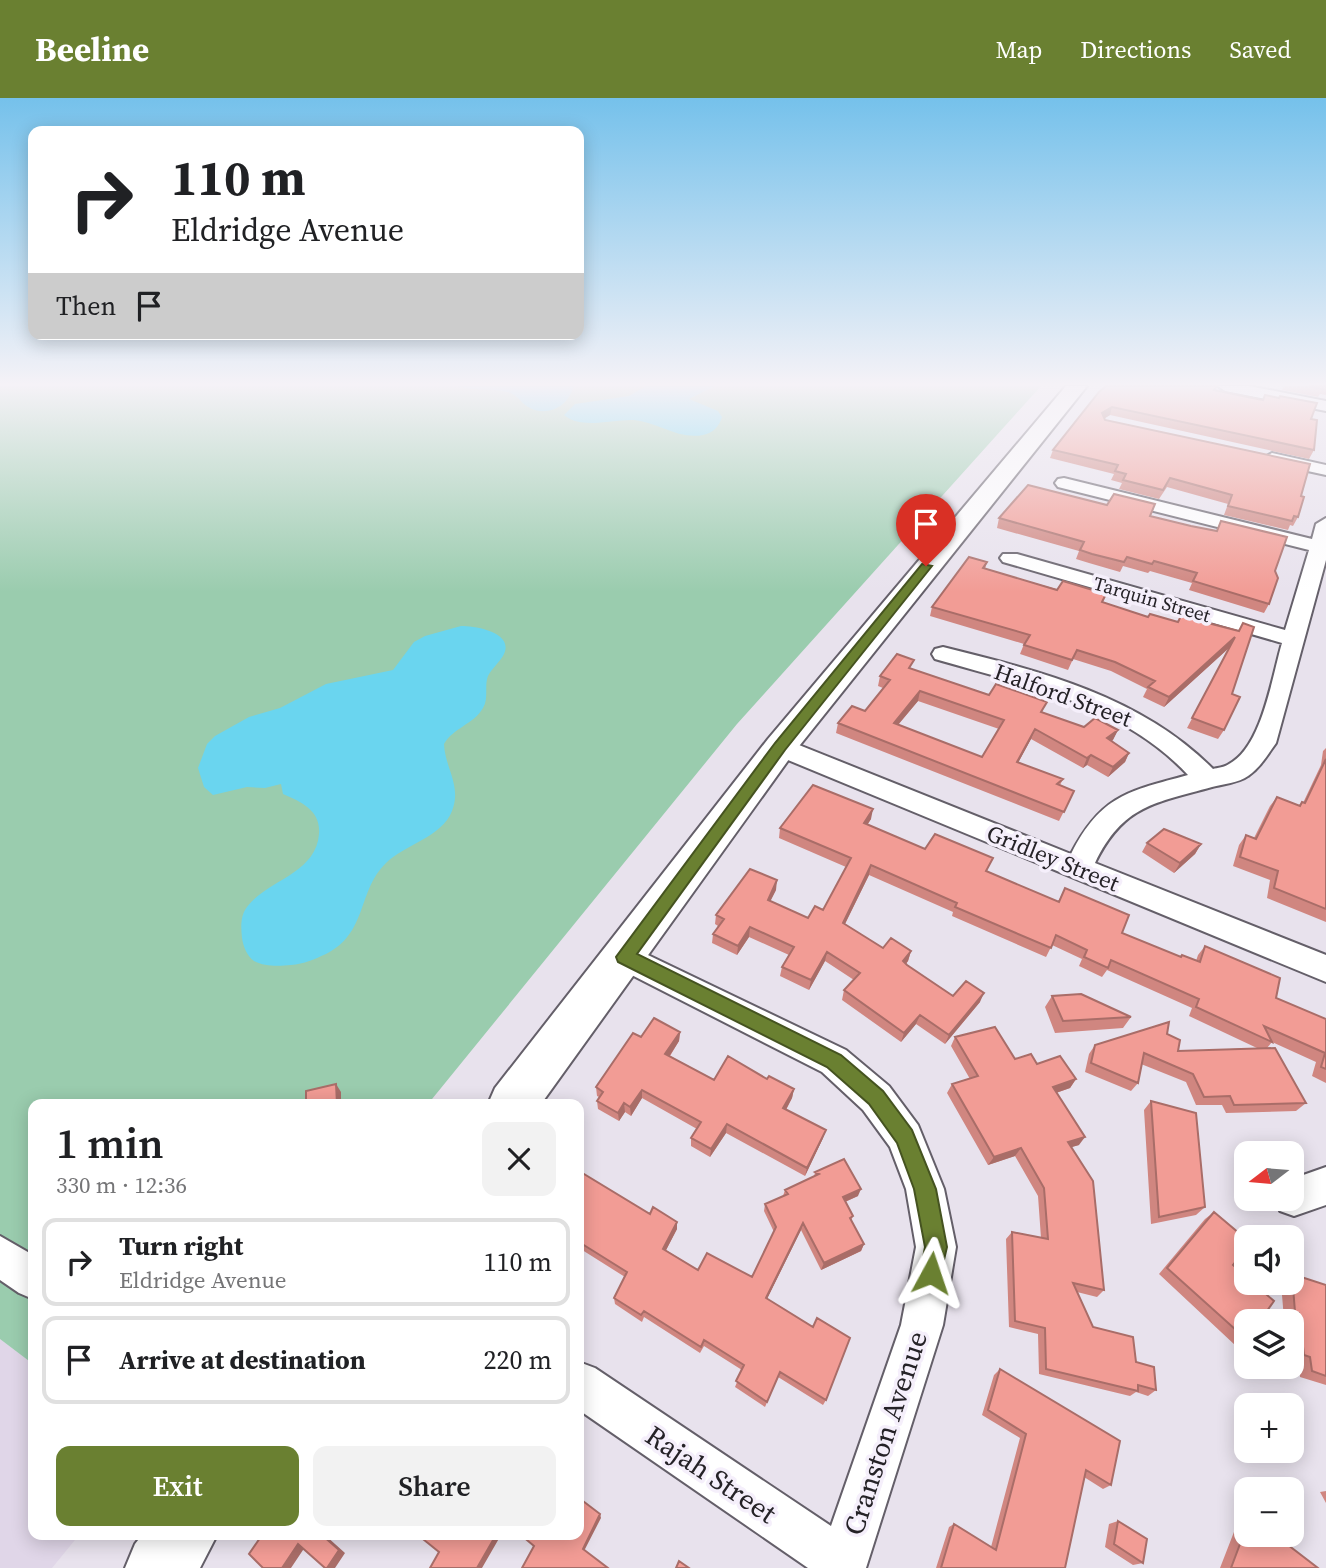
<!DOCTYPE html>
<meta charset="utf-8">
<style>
body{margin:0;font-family:"Source Serif 4",serif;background:#f2f2f2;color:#202124;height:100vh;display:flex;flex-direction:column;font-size:26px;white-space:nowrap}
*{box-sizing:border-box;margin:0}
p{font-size:23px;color:#757577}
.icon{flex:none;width:38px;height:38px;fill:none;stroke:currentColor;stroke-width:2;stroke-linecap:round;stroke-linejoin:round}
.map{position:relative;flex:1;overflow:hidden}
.side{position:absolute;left:28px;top:1001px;width:556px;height:441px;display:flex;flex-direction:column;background:#fff;border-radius:14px;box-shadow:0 4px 18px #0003}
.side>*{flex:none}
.hud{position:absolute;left:28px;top:28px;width:556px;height:214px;border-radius:14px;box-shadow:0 4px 18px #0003;background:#fff;color:#202124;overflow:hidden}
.needle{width:46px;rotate:254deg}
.fabs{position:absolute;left:1234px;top:1043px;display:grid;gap:14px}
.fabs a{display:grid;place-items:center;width:70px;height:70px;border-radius:14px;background:#fff;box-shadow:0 4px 18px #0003;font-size:35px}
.pin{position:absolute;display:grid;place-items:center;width:60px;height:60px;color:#fff;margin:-72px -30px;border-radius:50% 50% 50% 0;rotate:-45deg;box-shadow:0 0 7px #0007}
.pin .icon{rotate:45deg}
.me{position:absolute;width:77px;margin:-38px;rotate:5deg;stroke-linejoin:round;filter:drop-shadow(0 0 5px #0008)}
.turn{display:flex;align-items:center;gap:24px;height:147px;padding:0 28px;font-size:32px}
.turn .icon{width:91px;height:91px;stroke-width:2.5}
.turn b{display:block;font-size:49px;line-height:60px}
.then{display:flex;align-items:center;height:66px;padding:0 28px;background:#0003;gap:14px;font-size:26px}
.round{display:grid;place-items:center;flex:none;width:74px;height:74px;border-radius:14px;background:#f2f2f2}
.head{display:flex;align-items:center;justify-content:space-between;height:119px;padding:0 28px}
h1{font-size:42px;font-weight:600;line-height:52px}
.action{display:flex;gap:14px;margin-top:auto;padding:14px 28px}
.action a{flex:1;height:80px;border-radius:14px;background:#6a8031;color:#fff;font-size:28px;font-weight:600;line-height:80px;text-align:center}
.action a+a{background:#f2f2f2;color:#202124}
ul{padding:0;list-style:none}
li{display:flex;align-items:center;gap:21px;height:88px;margin:0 14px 10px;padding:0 14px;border:4px solid #e0e0e0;border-radius:14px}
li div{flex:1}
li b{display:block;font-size:26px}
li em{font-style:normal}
header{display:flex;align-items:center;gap:42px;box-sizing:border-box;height:98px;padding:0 35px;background:#6a8031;color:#fff}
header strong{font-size:33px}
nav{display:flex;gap:38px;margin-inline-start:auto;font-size:24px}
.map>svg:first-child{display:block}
.built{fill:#e0d6e8}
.green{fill:#9accae}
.water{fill:#6ad5ef}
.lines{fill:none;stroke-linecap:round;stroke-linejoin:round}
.street-casing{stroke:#645f69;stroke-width:4}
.secondary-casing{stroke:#645f69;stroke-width:4}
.street{fill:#fff;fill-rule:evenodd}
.secondary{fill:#fff;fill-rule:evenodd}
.wall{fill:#d08680;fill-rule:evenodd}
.shaded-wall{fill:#a96d68}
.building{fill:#f29c95;stroke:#a96d68;stroke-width:2;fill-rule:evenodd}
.route{fill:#6a8031;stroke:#455320;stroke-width:2}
.labels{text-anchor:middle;stroke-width:7;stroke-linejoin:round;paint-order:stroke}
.far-street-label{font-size:19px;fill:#252227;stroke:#f5effb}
.street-label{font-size:23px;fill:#252227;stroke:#f5effb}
.near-street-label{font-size:28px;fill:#252227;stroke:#f5effb}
</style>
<header>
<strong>Beeline</strong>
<nav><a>Map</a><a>Directions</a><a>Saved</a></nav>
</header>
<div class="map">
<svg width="1326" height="1470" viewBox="0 0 1326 1470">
<rect width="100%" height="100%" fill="#e8e2ed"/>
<path class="built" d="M0,1241l33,25v171h46l-27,33h-52z"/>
<path class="green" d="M0,288h1041l-304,338 -309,380h-395v260l-33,-25z"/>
<path class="water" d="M457,288h116v1c-4,19 -25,30 -43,21 -9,-4 -12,-14 -23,-16 -16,-4 -33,-1 -50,-6z
M646,288h69l-26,13 29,12 4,6c-3,10 -9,16 -19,18 -24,5 -46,-13 -69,-15 -22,-1 -53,10 -70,-5l11,-11 54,-8z
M461,528c14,0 53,6 43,28 -4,8 -12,14 -16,22 -4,10 1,22 -5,32 -9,16 -30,20 -39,36 1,24 18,42 8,67 -10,26 -48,34 -66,52 -29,28 -18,70 -60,91 -11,5 -22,10 -35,11 -11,1 -26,2 -37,-4 -7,-5 -11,-15 -12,-23 -1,-10 -2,-22 5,-31 20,-27 69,-33 72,-73 2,-23 -17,-32 -36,-40l-2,-10 -16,4 -18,-1 -34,8 -9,-8 -6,-19 9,-24 8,-8 34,-19 31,-9 46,-24 67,-14 21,-28 11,-6z"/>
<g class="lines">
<g class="street-casing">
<path id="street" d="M1218,288h31l77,15v10l-101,-20z
M1272,355l54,12v10l-60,-13 -3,-4z
M1064,380l248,61 4,-15 10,-6v42l-50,183c-8,11 -16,25 -28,33 -9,7 -25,8 -36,11 -57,16 -89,18 -117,76l231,92v27l-555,-229 -4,-6 4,-6 9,-3 9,3 282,113c30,-59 58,-63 117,-79 -66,-71 -164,-90 -253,-116l-3,-5 3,-5 8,-2c97,24 198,49 270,122 4,-1 12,-2 16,-5 33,-17 43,-87 53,-121l-279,-81 -3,-4 3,-4h14l268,76 24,-80 -251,-63 -3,-4 3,-4z
M625,846l221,106 43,36 29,39 26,64 12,58 -13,78 -77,243h-58l-229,-158v-48l16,6 236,158 70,-201 15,-78 -10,-58 -16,-42 -27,-37 -41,-38 -208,-106 -5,-9 5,-9z
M1326,1069v38l-32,11 -14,-5 -5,-12h17v-20z
M0,1138l33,19v44l-14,-6 -19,-13z"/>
</g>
<g class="secondary-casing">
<path id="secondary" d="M1066,288h21l-295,369 -251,349h-53l7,-16 273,-349z
M142,1437h75l-17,33h-75l10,-24z"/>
</g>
<use href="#street" class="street"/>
<use href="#secondary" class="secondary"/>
</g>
<path class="wall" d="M1284,288h42v9l-6,-1 -2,3 -36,-7z
M1215,292l96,29 3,31 -5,9 -199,-44 -6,3 1,2 196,76 -3,21 -5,9 -3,-1 -2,5 -64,-15 4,-11 -61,-17 -8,12 -40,-10 3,-6 -11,-3 3,-6 -64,-16 3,-8 46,-58z
M1107,407l43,11 125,55 -6,33 -5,9 -75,-23 3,-7 -42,-12 -2,2 -25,-7 -3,6 -31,-9 -13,-4 3,-8 -82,-23 2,-10z
M987,464l-2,7 118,33 45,15 91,14 -7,63 -8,36 -6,9 -31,-11 43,-81 -66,60 -21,-10 4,-8 -36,-18 -38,-12 -5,11 -48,-16 4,-10 -94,-28 2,-9z
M912,571l172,58 34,3 -6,11 17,12 -4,9 -17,15 -21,-12 -4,3 -52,-29 -13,24 45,16 -3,6 14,6 -15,30 -223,-88 2,-10 27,-12 18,-23 -5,-2 2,-10zM918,603l81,28 -17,28 -84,-32z
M1326,650v174l-59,-24 3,-18 -37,-14 6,-21 7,-10 8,3 16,-32 7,-9 22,9 3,-4 1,1 18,-38 2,-14z
M871,721l-4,6 58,24 62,22 71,31 7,-14 57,45 59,24 1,-2 14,6 2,-6 7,-9 71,52 50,21v64l-14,-7 4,-14 -44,-20 -5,6 39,55 -10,8 -70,2 -4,-8h-26l-10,-23 -45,-18 -3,19 -7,8 -46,-19 4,-18 6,-9 72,-11 11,17 79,-3 -68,-32 3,-8 -85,-38 -5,7 -23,-11 3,-7 -30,-14 -6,12 -94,-41 1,-4 -84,-37 -24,49 38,24 28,3 -3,10 -2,3 1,1 46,31 27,6 -35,42 -29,-20 -15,18 -59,-42 2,-10 10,-10 -29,-19 -16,29 -29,-14 2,-9 7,-12 -40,-18 -12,18 -25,-12 1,-9 5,-8 -3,-2 1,-9 60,-25 -6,11 38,17 15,-8 23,-43 -67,-29 1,-10z
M1147,745l54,1 -6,10 -21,19 -32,-21z
M1052,898l79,21 -8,11 -68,5 -10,-26z
M680,934l-1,9 -9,15 44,24 53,-1 27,10 -2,9 -6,12 37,28 -18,38 -79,-43 -16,24 -19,-11v-8l6,-9 -55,-31 -11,18 -6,-4 -6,9 -21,-12 -1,-8 2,-4 -2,-1 -1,-9 45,-50z
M955,939l60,22 22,5 39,15 -6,9 -14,5 23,52 -8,2 33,143 -7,7 -20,-5 16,35 43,35 20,28 -8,6 -12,-4 -6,4 -91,-22 -1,-40 -29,-7 -3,-88 6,-7 29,6 -3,-42 -23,-40 -27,9 -41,-72 5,-9 18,-5 -19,-33z
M1151,1003l54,106 -9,8 -45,9 -7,-114z
M579,1073l71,43 27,8v7l-11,21 32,20 54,7 22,-45 -10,-21 1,-7 18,-8 2,-6 29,-13 1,-5 43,24 -13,6 8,14 -2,5 13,23 -3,7 -40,19 -20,-40 -34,69 59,101 -3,5 -45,-28 -13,30 -30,-20 7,-17 -38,-24 -4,7 -56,-36 -2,5 -27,-18 -1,-6 11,-21 -46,-29z
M1214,1114l19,53 13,75 -10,6 -77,-72 46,-55z
M1281,1185l45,2v100l-26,-8 -1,-14 -6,-2 -1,-14v-26h-3l-1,-1 -4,-1z
M1000,1271l111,116 -8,4 -19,-12 -19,91h-129l13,-41 5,-3 37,23 29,-109 -38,-23 12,-40z
M1326,1393v12l-6,-11z
M1246,1419v18l72,33h-98l19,-49z
M1118,1423l25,42 -10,2 -28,-18 4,-23z"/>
<path class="shaded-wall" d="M1112,309l-2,8 -11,7 3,-9z
M1235,539l-5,10 -66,60 5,-10z
M920,593l-2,10 -27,32 3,-10z
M1035,631l-4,10 -18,33 4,-10z
M1118,632l-5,10 -10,8 4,-10z
M1129,655l-4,9 -17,15 5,-10z
M1091,657l-4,10 -4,3 4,-10z
M873,711l-2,10 -9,14 2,-10z
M1201,746l-6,10 -21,19 6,-10z
M871,767l-2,10 -28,57 2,-9z
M777,782l-1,10 -10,20 2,-10z
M750,829l-1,10 -12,18 1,-9z
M911,853l-3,10 -8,9 3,-9z
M827,854l-2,9 -16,29 2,-10z
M984,895l-4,9 -35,42 4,-9z
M920,917l-4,9 -15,18 3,-9z
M680,934l-1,9 -14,22v-9z
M1076,981l-6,9 -23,8 6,-9z
M336,986l5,8v12h-4z
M794,991l-2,9 -10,19 1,-9z
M642,992v8l-11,18 -1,-9z
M624,1005l1,9 -6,9 -1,-8z
M727,1026l-1,9 -16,24 1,-8z
M826,1032l-3,8 -18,38 2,-8z
M1085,1039l-6,8 -17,5 6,-8z
M1021,1050l-6,8 -27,9 6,-8z
M861,1091l-3,7 -18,8 3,-7z
M677,1124v7l-14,27v-7z
M803,1125l-2,7 -37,75 2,-7z
M864,1146l-3,7 -40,19 3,-7z
M600,1416l1,4 -17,33 -1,-2z
M322,1437h3l20,18 -10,15h-8z
M496,1437h5l-19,33h-5z
M298,1446l7,3 -14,21h-9z"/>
<path class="building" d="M1106,288h111l-3,4 49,10 2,-5 14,3 1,-2 37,7 -6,16 6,1 -3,30 -202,-43 -10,6 3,7 205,44 -9,32 3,1 -6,20 -4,-1 -2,5 -64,-15 4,-11 -62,-17 -7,12 -40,-10 3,-6 -11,-3 3,-6 -65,-15 46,-58z
M1309,288h17h-3v3z
M1028,387l79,20 7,-11 41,10 -5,12 41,10 26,5 4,-10 66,16 -12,34 3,7 -9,26 -76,-23 4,-8 -43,-12 -2,3 -25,-7 -3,5 -32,-8 -12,-4 4,-8 -85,-24z
M969,459l18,5 -4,6 74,22 6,-9 43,13 -4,8 46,15 2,-3 28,8 3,-6 58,15 4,-8 11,4 -22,67 8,3 -16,33 -32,-12 43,-81 -66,60 -21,-10 7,-6 -40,-19 -38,-12 -5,10 -48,-15 6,-10 -98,-28z
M897,556l17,6 -5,8 80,27 7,-11 51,18 -6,10 43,15 11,-9 23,12 -11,8 22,15 -16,14 -22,-12 -4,3 -52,-29 -18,33 46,17 -6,5 17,7 -10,21 -226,-89 14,-17 13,5 25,-31 -10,-4zM920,593l84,29 -22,37 -88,-34z
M1326,661v150l-52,-21 4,-17 -38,-14 6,-22 10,4 21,-42 23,9 2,-4 3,1z
M813,687l60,24 -9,14 61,26 10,-15 58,24 -7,13 73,31 6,-14 64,27 -7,18 59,24 1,-2 18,7 5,-16 75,32 -4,20 50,21v50l-5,-2 4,-14 -61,-27 8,16 -76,-35 3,-8 -88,-39 -3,8 -24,-11 3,-7 -31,-15 -5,13 -96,-41 2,-4 -86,-38 -28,58 40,25 8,-10 20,13 -8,10 4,4 46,31 13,-15 18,12 -35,42 -29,-20 -16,18 -60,-43 16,-17 -33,-21 -16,28 -29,-13 12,-20 -44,-20 -12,19 -25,-12 11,-15 -8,-4 34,-46 27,11 -9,20 40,18 7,-12 8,4 28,-52 -71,-30z
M1164,731l37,15 -21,19 -33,-20z
M1081,896l50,23 -68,4 -11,-25z
M654,920l26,14 -15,22 49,26 14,-24 39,23 2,-3 25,13 -11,19 43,22 -19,38 -80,-44 -16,25 -20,-11 10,-16 -59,-32 -12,17 -6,-4 -6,10 -21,-12 6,-9 -7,-5 37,-54 8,4z
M1169,924l-2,12 13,6 -2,11 97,-3 31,55 -72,2 -4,-9 -26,1 -11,-23 -49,-21 -6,30 -47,-20 4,-18z
M995,929l20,32 16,-5 6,10 23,-8 16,23 -23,8 32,50 -17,5 25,39 11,109 -31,-7 20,44 40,10 3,25 18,5 2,23 -18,-5v6l-92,-22 -1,-41 -30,-7 -3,-89 36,7 -4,-51 -23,-40 -27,9 -42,-73 26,-8 -23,-39z
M336,986l1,20h-31v-13z
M1151,1003l45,12 9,94 -46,10z
M844,1061l17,30 -18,8 10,19 -3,2 14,26 -40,19 -21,-40 -37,75 47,29 4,-9 33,20 -24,62 -46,-28 -13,30 -31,-21 8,-16 -40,-25 -3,7 -57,-36 -3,4 -27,-17 13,-26 -48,-30v-71l71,43 3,-7 24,15 -14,27 35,21 9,-17 45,24 24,-50 -11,-23 23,-10 -3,-4 34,-16 -4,-2z
M1214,1114l32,27v10l-13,16 13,12v6h7l21,18 -14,20h-14v18l-79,-71z
M1292,1176l34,11v91l-14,-5 -2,-14 -6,-2 -5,-42 -4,-1z
M1000,1271l120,72 -9,44 -25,-15 -21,98h-124l13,-44 42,26 30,-116 -38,-24z
M579,1400l21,16 -17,35 25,19h-86l12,-22 -13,-11h58z
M1118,1423l29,18 -4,24 -29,-19z
M1246,1430v7h29l43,33h-87z
M262,1437h60l17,15 -12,18h-2l-27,-24 -16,24h-19l-14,-14z
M418,1437h78l-19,33h-47l9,-16z
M679,1463l10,7h-13z"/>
<linearGradient id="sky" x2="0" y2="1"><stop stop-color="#75c1eb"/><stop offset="0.58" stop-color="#f5f2f7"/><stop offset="1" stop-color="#f5f2f7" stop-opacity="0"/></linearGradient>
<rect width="1326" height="494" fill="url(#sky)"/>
<path class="route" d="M922,466l10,2 -147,184 -148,204 204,101 42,36 29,39 24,59 11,58 -8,34 -8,4 -8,-4 -3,-8 5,-26 -11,-58 -17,-46 -28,-39 -42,-37 -209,-105 -2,-5 159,-214z"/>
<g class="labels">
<g class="far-street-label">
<text transform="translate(1152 501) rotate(16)" y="7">Tarquin Street</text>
</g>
<g class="street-label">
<text transform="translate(1063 597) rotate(20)" y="8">Halford Street</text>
<text transform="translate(1053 760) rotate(22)" y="8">Gridley Street</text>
</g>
<g class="near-street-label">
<text transform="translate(885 1335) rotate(-72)" y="10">Cranston Avenue</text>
<text transform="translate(711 1376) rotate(34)" y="10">Rajah Street</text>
</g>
</g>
</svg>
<div class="fabs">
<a><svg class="needle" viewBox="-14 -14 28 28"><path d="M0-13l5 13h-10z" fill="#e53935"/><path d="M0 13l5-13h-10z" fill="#757577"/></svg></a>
<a><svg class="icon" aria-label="sound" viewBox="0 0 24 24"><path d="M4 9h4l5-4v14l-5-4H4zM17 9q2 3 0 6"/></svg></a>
<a><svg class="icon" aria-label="layers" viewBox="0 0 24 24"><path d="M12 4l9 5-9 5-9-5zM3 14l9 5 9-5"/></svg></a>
<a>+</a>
<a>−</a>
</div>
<div class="pin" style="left:926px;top:468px;background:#d93025"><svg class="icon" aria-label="arrive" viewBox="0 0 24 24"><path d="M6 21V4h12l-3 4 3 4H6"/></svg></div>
<svg class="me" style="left:931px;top:1175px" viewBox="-20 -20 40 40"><path d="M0-17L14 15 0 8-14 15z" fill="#6a8031" stroke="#fff" stroke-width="4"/></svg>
<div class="hud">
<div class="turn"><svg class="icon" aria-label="right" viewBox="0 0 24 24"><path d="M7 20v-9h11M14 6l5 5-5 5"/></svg><div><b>110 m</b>Eldridge Avenue</div></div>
<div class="then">Then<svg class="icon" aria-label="arrive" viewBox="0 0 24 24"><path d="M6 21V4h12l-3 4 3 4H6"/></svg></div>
</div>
<section class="side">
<div class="head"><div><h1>1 min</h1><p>330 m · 12:36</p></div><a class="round"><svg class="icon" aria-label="close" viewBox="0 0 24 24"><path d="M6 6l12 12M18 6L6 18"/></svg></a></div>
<ul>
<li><svg class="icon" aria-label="right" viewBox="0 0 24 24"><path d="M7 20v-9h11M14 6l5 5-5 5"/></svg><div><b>Turn right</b><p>Eldridge Avenue</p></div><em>110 m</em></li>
<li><svg class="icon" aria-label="arrive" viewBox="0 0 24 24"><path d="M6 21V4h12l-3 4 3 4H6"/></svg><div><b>Arrive at destination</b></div><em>220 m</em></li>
</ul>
<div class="action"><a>Exit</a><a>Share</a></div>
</section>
</div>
